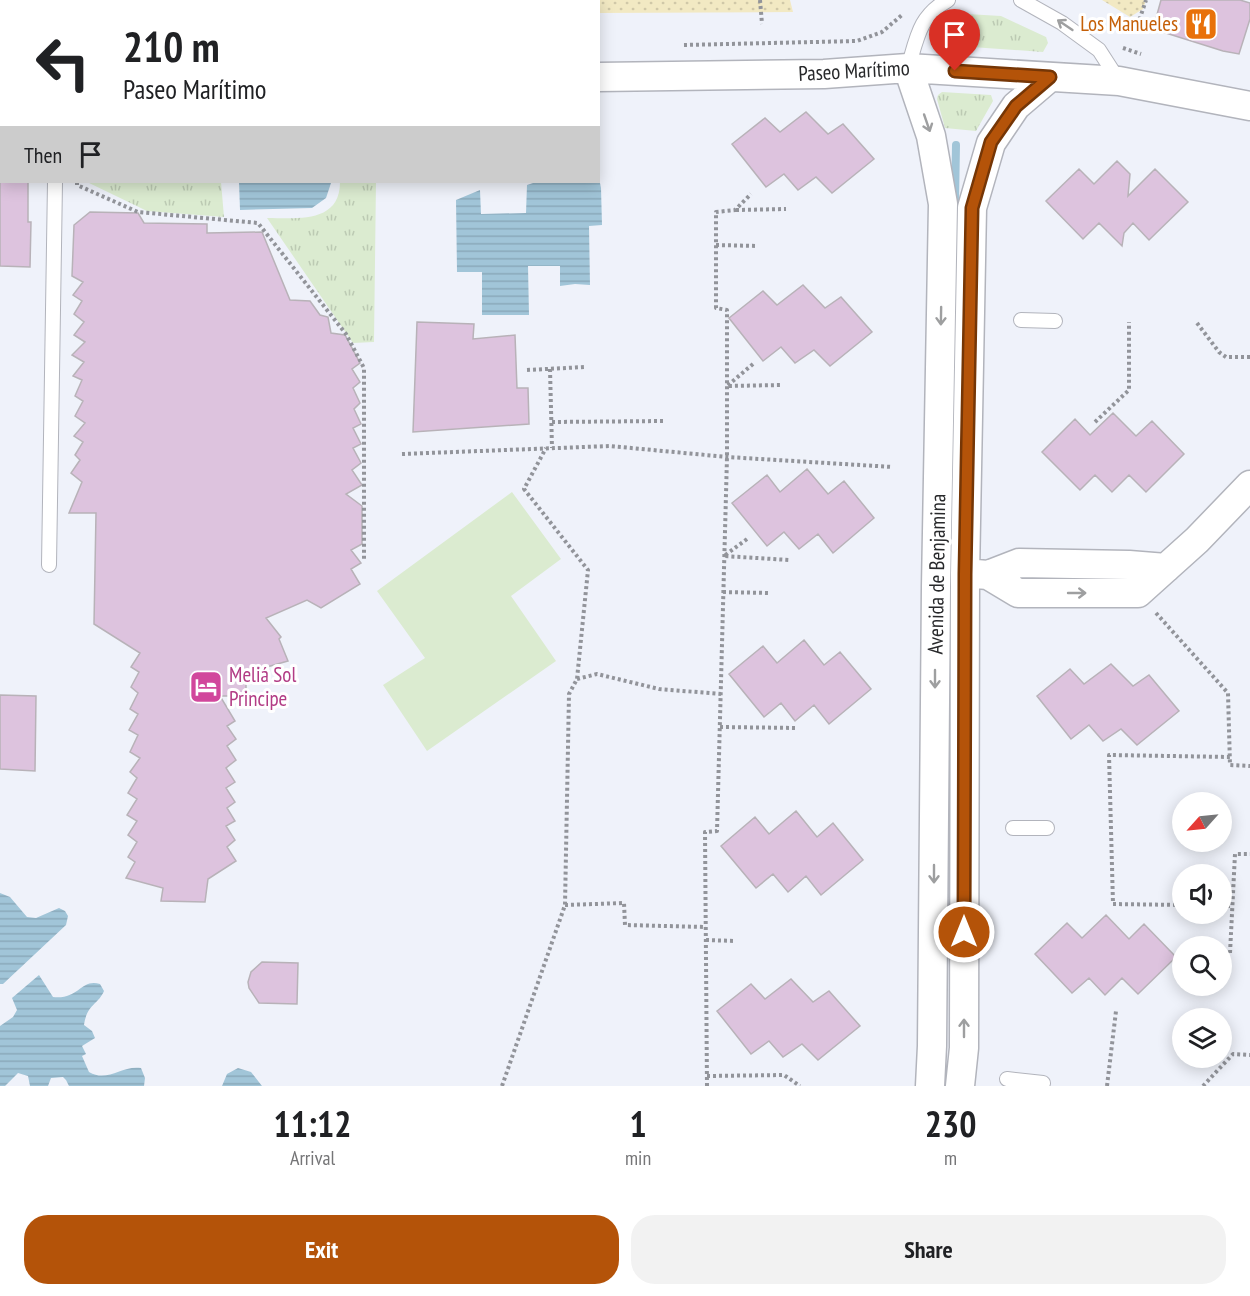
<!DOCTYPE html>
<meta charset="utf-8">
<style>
body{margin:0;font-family:"PT Sans Narrow",sans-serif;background:#f2f2f2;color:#202124;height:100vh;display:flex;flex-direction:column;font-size:22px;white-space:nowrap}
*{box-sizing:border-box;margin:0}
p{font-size:20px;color:#757577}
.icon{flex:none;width:33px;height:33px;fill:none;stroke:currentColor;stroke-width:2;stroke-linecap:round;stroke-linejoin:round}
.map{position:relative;height:1086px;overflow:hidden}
.side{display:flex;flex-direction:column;background:#fff;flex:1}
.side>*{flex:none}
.banner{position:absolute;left:0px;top:0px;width:600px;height:183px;box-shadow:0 3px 15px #0003;background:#fff;color:#202124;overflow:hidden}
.needle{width:39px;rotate:243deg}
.fabs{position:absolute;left:1172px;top:792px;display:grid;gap:12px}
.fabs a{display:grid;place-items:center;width:60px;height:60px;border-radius:50%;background:#fff;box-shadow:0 3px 15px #0003;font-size:30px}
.pin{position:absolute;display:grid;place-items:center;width:51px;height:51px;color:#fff;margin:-62px -26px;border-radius:50% 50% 50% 0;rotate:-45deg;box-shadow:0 0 6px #0007}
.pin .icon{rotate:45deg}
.me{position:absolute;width:66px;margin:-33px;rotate:0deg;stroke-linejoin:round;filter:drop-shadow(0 0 4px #0008)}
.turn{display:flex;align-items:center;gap:21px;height:126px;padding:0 24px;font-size:27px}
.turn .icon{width:78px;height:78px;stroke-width:2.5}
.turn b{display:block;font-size:42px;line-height:51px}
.then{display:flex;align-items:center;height:57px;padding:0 24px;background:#0003;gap:12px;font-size:22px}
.eta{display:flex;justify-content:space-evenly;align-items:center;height:102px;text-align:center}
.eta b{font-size:36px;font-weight:800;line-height:42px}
.action{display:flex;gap:12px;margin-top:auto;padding:12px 24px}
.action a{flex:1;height:69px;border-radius:24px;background:#b45309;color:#fff;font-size:24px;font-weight:800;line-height:69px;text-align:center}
.action a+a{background:#f2f2f2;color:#202124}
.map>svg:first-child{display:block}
.grass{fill:url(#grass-tufts)}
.sand{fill:url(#sand-dots)}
.garden{fill:#dbebd0}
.water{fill:url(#water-rules)}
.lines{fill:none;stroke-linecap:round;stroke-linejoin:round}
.stream{stroke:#a1c5d8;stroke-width:8}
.building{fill:#ddc3de;stroke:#b8b2b8;stroke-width:1.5}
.lane-casing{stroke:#b2b4bc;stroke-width:16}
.street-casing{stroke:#b2b4bc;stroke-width:31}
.path{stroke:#92949a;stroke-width:4;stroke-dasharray:3 3;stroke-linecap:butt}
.lane{stroke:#fff;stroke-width:14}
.street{stroke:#fff;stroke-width:28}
.oneway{stroke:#9e9fa0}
.route-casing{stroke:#753606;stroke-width:15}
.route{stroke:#b45309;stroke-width:10}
.labels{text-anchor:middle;stroke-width:6;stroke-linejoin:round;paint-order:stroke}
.food-label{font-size:21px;fill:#c56008;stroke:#fff;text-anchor:end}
.street-label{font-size:21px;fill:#28292b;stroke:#fff}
.hotel-label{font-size:21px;fill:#b23c85;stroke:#fff;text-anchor:start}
</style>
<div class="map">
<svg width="1250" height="1086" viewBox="0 0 1250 1086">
<defs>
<pattern id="grass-tufts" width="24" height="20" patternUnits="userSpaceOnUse" patternTransform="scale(1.5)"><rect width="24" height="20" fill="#dbebd0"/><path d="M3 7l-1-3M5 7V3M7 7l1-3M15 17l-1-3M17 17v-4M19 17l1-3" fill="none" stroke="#bccab3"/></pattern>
<pattern id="sand-dots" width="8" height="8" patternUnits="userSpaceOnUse" patternTransform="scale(1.5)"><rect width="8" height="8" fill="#f2e9c3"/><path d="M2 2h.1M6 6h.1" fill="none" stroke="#d0c8a8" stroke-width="1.8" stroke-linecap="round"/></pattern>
<pattern id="water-rules" width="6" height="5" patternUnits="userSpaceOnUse" patternTransform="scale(1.5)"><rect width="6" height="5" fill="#a1c5d8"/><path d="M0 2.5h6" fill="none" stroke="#8ba9ba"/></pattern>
</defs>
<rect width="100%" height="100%" fill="#eff2fa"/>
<path class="grass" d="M967,14l34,2 45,21 2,6 -5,9 -100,-7v-14l7,-13z
M942,92l49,3 2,6 -17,30 -31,-3 -8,-29 1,-4z
M87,182h134l3,35 -77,-6z
M340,182h36l-2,160 -21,1 -86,-125c29,0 73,6 73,-36z"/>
<path class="sand" d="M0,0h790l3,12 -194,1 -1,-11h-596l-2,15z
M1102,0h44l-3,9 -13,8z"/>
<path class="garden" d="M512,492l49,67 -50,37 45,65 -129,90 -44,-66 42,-27 -48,-67z"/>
<path class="water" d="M599,178l2,10 1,37 -13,1 1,59 -15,-1 -15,2v-20h-32l1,49h-47v-43h-25l-1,-72 24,-10 1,24 45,-1 1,-28 9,-3h62z
M239,182h92v1l-5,15 -14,10 -72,2z
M0,893l10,4 17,20 9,1 23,-10 6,3 3,5 -2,9 -63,59h-3z
M39,975l14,22c26,3 28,-19 47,-13l4,7c-6,14 -17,13 -20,34l8,6 3,7 -13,8 4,8 -4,2 7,16c19,11 32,-7 52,-4l4,10 -1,8h-75l-3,-6 -3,-3 -12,1 -3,8h-18l-2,-10 -10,-3 -13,13h-5v-60l13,-9 4,-7 -5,-12z
M238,1068l13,4 11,14h-40l5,-12z"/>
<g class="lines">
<path class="stream" d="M955,202l1,-57"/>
</g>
<path class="building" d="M1161,0h79l10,3v16l-11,35 -16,-3 -70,-22z
M806,112l22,22 15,-10 31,35 -42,34 -16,-16 -18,13 -14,-16 -18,13 -34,-43 33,-26 15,14z
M1117,161l13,13 -2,22 27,-27 33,33 -39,38 -16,-17 -9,10 -2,13 -23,-23 -16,16 -37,-38 33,-32 15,15z
M0,182h28v40h3l-1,45 -30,-1z
M90,212l48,1 6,10 63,1v9l55,-1 28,68 20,1 10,14 8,2 3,16 14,2 15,28 -8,6 8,13 -7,6 7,15 -6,6 7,15 -8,4 8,16 -8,4 8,15 -9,7 10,15 -16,9 16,12v38l-11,6 10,13 -10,6 9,15 -39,24 -14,-8 -41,18 15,19 -2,2 9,22 -28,8 -3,6h-11v21h-26l15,25 -8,5 9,13 -9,7 9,14 -10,8 9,14 -9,6 9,14 -8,6 8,13 -9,5 9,14 -8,7 9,14 -28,18 -3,23 -44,-1 2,-13 -37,-10 9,-16 -7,-5 9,-15 -9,-7 9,-14 -10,-6 10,-16 -9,-6 9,-15 -7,-6 10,-14 -10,-6 8,-17 -9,-5 9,-16 -8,-5 8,-16 -7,-6 8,-15 -8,-5 9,-14 -46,-29 2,-111h-27l13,-31 -11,-9 9,-13 -5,-5 8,-13 -9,-6 11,-13 -10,-7 8,-15 -8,-5 7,-16 -9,-4 11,-14 -12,-7 13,-13 -11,-7 10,-13 -10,-8 8,-13 -9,-6 10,-13 -11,-6 2,-51z
M803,285l22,23 16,-11 31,35 -42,34 -16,-16 -19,13 -14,-16 -18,14 -34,-43 34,-27 14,14z
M417,322l57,2 -1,15 42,-4 2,53h11l1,36 -116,8z
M1113,413l23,23 16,-15 32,33 -38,38 -17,-17 -17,17 -17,-17 -15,15 -38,-38 33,-33 15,16z
M807,469l21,25 16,-13 30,37 -41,35 -15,-19 -19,15 -15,-17 -17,14 -35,-43 35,-28 13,17z
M804,640l20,25 16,-13 31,37 -42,35 -15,-19 -19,16 -14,-18 -17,14 -35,-43 34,-28 14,17z
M1111,664l22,22 16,-11 30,36 -42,34 -16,-16 -18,12 -14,-16 -18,14 -34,-43 33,-27 14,15z
M0,695l36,1 -1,75 -35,-2z
M796,811l21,26 16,-14 30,37 -42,35 -15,-19 -18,16 -15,-18 -17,14 -35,-42 34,-29 14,17z
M1106,915l23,24 15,-15 32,33 -38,37 -16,-16 -17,17 -16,-17 -17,15 -37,-39 32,-31 15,15z
M262,962l36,1 -1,41 -38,-1 -10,-15 -1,-6 3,-10z
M791,979l22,23 16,-11 31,35 -42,34 -16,-16 -19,13 -14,-16 -18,13 -34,-43 34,-27 14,15z"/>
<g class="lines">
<g class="lane-casing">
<path id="lane" d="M1021,0l41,23 37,27 20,31
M908,68c9,-30 11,-52 40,-68
M1021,320l34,1
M49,565l6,-383
M1013,828h34
M1007,1079l36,4"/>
</g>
<g class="street-casing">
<path id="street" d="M908,68l23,68 12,68 -7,383 -4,459 -2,40
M598,77l226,-3 84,-6 211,13 131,25
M0,83h2
M976,574l12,1 31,-12 110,2 37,3
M988,575l30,18h120l59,-53 53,-55
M960,1086l4,-38 1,-474 7,-366 19,-65 25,-37 34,-29"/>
</g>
<path class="path" d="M530,0v2
M760,0l2,24
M117,2v-2
M177,2v-2
M1131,28l9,-10 6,-18
M684,45l173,-4 25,-9 20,-17
M1123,48l18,6
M0,52h2
M77,182v3l61,27 120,11 88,111 18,34v192
M736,210l50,-1
M716,245l42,1
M1197,323l22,29 7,5h24
M753,364l-26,22 54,-1
M550,369l2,79
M527,370l58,-3
M552,422l112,-1
M1095,422l34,-32v-68
M402,454l208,-8 117,11 166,10
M747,539l-23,17 65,4
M723,592l45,1
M1156,613l72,80 2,72 20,1
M577,679l20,-5 62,15 62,5
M720,727l78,1
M565,905l59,-2 1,22 81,2
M1182,905l-69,-1 -4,-149 121,2
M1221,906h12
M706,940l29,1
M1230,953l5,-99h15
M707,1076l77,-1 16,11
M502,1086l63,-181 4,-211 8,-15 11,-109 -64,-81 22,-41
M707,1086l-2,-254 12,-1 10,-374v-147l-11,-2v-96l19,-2 16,-16
M1107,1086l9,-75
M1203,1086l30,-32 17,1"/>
<use href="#lane" class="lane"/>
<use href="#street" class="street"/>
</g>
<defs><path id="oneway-shaft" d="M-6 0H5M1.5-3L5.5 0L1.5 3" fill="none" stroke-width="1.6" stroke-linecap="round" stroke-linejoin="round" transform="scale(1.5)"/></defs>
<g class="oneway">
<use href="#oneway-shaft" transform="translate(1065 25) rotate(-146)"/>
<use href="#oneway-shaft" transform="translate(927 123) rotate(71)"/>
<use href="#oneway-shaft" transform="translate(941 316) rotate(91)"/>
<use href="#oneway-shaft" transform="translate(1077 593)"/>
<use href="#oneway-shaft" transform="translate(935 679) rotate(90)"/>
<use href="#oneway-shaft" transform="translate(934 874) rotate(90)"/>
<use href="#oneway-shaft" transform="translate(964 1028) rotate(-90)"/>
</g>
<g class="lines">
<g class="route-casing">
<path id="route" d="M955,71l95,6 -34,29 -25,36 -19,66 -7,366 -1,358"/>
</g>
<use href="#route" class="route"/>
</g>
<defs>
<g id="restaurant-square" transform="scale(1.725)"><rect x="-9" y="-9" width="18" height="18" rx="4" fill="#e8710a" stroke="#fff"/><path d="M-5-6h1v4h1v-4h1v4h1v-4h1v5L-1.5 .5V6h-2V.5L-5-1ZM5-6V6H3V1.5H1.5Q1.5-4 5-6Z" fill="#fff"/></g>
<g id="hotel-square" transform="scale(1.725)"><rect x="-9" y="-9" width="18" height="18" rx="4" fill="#d1479c" stroke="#fff"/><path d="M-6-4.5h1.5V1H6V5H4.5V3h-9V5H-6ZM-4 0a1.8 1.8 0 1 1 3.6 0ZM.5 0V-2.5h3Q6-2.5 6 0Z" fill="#fff"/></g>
</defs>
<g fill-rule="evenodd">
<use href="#restaurant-square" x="1201" y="24"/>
<use href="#hotel-square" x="206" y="687"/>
</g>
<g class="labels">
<g class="food-label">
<text x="1178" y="31">Los Manueles</text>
</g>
<g class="street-label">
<text transform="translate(854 71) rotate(-3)" y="7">Paseo Marítimo</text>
<text transform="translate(937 574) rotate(-89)" y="7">Avenida de Benjamina</text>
</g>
<g class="hotel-label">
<text x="229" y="682">Meliá Sol<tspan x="229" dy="24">Principe</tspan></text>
</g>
</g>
</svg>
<div class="fabs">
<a><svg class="needle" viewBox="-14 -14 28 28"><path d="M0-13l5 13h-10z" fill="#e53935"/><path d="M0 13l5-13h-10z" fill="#757577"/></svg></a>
<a><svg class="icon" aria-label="sound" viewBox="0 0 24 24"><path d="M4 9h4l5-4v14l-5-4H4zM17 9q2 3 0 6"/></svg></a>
<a><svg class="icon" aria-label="search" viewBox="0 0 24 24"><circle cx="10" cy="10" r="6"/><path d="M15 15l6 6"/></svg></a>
<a><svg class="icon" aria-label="layers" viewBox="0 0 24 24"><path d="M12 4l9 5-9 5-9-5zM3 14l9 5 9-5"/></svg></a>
</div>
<div class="pin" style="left:955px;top:71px;background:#d93025"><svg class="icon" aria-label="arrive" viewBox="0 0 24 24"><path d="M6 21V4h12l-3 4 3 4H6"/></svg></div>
<svg class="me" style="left:964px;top:932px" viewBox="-20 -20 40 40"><circle r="17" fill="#b45309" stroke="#fff" stroke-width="3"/><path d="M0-11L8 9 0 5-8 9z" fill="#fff"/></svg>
<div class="banner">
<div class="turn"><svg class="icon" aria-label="left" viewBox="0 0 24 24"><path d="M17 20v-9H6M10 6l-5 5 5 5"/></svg><div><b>210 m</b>Paseo Marítimo</div></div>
<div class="then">Then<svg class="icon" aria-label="arrive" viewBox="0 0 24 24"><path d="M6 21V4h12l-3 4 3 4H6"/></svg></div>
</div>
</div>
<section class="side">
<div class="eta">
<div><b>11:12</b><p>Arrival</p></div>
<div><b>1</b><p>min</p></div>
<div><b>230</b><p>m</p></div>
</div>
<div class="action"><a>Exit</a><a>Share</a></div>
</section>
